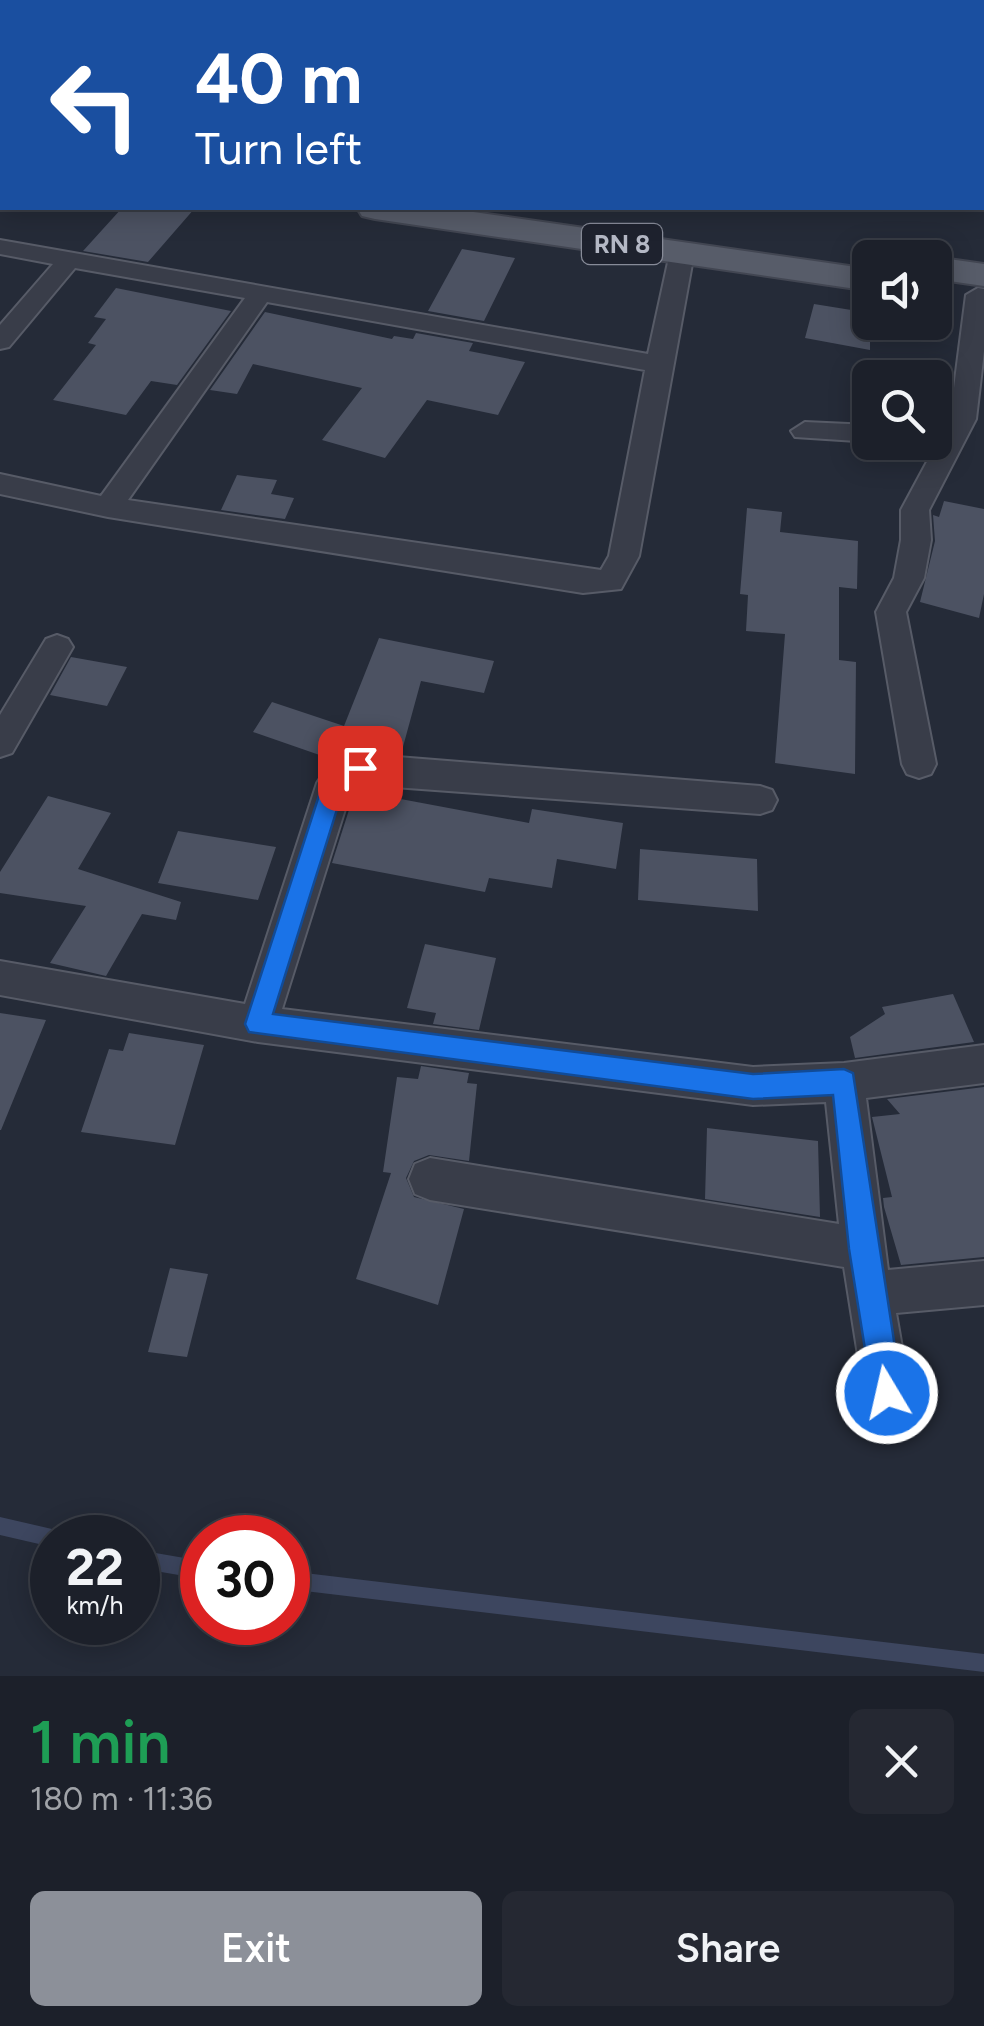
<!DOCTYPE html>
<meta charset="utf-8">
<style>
body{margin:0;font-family:Figtree,sans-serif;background:#252832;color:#f1f3f6;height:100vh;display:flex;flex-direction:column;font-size:38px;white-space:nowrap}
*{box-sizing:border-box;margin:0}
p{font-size:32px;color:#a0a3a8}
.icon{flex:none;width:55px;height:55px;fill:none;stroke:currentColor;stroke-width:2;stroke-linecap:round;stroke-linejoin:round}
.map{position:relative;height:1676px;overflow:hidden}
.side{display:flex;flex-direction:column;background:#1c202a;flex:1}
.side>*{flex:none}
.guide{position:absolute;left:0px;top:0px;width:985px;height:210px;box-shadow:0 5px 25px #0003,0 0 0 2px #3a3e47;background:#1a4fa0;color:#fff;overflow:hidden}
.buttons{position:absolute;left:852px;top:240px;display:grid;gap:20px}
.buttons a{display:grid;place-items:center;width:100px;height:100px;border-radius:15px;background:#1c202a;box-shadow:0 5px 25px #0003,0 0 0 2px #3a3e47;font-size:50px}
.speed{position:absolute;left:30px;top:1515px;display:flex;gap:20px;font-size:50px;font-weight:700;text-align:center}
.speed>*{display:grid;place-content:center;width:130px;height:130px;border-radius:50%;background:#1c202a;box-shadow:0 5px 25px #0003,0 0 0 2px #3a3e47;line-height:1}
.speed small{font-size:25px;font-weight:400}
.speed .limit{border:15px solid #d22;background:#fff;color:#111}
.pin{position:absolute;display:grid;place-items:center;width:85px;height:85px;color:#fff;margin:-42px;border-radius:20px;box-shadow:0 5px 15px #0006}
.me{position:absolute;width:110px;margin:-55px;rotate:351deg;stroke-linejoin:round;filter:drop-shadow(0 0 8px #0008)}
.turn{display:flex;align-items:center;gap:35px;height:210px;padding:0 30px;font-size:45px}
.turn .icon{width:130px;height:130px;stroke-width:2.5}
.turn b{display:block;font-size:70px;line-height:85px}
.round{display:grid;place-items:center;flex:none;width:105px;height:105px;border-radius:15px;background:#252832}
.overview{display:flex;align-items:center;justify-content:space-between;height:170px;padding:0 30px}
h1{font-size:60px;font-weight:600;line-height:75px;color:#1e9e55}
.cta{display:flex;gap:20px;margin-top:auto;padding:20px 30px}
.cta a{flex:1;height:115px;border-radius:15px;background:#8c9099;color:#fff;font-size:40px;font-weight:600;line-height:115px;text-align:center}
.cta a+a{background:#252832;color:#f1f3f6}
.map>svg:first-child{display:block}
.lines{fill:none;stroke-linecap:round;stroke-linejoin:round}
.stream{fill:#3d465f;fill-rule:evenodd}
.building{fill:#4c5262}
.street-casing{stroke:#575b67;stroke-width:4}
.primary-casing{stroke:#424652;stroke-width:4}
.street{fill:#393d49;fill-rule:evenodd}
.primary{fill:#575c69;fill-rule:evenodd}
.route{fill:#1a73e8;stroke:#114b97;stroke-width:2.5}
.labels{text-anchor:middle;stroke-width:10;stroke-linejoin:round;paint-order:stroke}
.shield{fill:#1e222e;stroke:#878b98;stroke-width:2.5}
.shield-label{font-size:25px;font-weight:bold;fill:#b4b8c5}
</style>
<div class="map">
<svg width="984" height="1676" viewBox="0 0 984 1676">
<rect width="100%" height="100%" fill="#252b38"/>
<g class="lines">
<path class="stream" d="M0,1517l52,12 6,3 2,6h-8v9l-52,-12z
M138,1550l64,11v18l-64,-11z
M288,1571l696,83v18l-696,-83z"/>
</g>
<path class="building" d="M122,208h73l-47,54 -65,-11z
M462,249l53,9 -31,63 -56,-10z
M116,288l115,23 -54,74 -26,-4 -25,34 -73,-15 43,-55 -8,-2 18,-24 -12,-2z
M814,304l56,9v37l-65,-12z
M265,312l127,27 2,-3 19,3 3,-6 57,10 -4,8 56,11 -27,53 -71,-15 -42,58 -63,-18 40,-52 -109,-24 -16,30 -27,-4z
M237,475l40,5 -6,14 23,4 -9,21 -64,-9z
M944,501l40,8v85l-5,24 -59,-16 15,-61 -2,-26 6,2z
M747,508l35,4 -2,20 78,9 -1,48 -18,-2v73l17,2 -1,112 -80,-11 10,-129 -39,-3 2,-36 -8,-1z
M379,638l115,23 -10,32 -63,-12 -20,73 -41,-4 -29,9 -78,-27 19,-30 72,24z
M71,657l56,10 -20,39 -57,-11z
M356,788l35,3 -1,6 139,26 3,-14 91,14 -7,46 -59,-10 -5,29 -63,-10 -4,14 -153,-29z
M48,796l63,17 -33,56 103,33 -5,18 -34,-6 -36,62 -56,-13 36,-57 -86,-13v-21z
M178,831l98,16 -18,53 -100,-17z
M640,849l117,10 1,52 -120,-11z
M425,944l71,14 -17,72 -46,-6 3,-11 -29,-5z
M953,994l21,48 -119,16 -5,-21 35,-23 -3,-7z
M0,1013l46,7 -45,110h-1z
M129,1033l75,12 -29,100 -94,-13 28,-83 14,2z
M421,1066l48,7 -2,10 10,1 -8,77 -40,-6 -15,6 -8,17 8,19 50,12 -26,96 -82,-26 35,-106 -8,-1 14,-95 21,2z
M984,1087v170l-83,8 -17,-58 -1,-9 9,-1 -20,-80 28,-3 -13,-15z
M707,1128l111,13 2,76 -115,-18z
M170,1268l38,6 -21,83 -39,-5z"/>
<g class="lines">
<g class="street-casing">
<path id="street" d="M0,240l648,114 22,-101 12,-7 8,2 4,5 -55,303 -18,33 -38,4 -475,-76 -108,-23v-20l101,22 144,-198 -170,-30 -66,79 -9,2v-24l53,-61 -53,-10zM267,302l378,68 -36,186 -8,14 -473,-70z
M978,288l6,1v62l-8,68 -47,91 2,30 -7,38 -18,34 30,152 -5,10 -12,4 -12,-4 -5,-10 -26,-152 18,-34 7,-38v-30l49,-91 16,-124z
M805,422l65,3 2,17 -77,-5 -4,-6z
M57,635l11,4 5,8 -61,106 -12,4v-42l46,-76z
M360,754l400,32 12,4 5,10 -5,10 -12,4 -407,-30 -71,225 471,58 91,-4 140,-18v38l-118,15 22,172 96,-9v44l-88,8 14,80 -7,16 -16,7 -16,-7 -7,-16 -20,-126 -414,-67 -15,-6 -6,-15 6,-15 15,-6 409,66 -13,-122 -73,3 -495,-63 -258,-47v-34l245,43 72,-221 13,-20z"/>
</g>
<g class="primary-casing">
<path id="primary" d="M0,143h2v20h-2z
M357,208h89l424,61v22l-495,-72 -13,-3z
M935,257l49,7v22l-49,-7z"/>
</g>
<use href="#street" class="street"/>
<use href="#primary" class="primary"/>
</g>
<path class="route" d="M360,759l11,9 -27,19 -71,227 480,60 91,-5 9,4 49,320 -4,11 -11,4 -11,-4 -4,-11 -23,-144 -16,-154 -80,4 -504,-67 -4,-8 78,-241 11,-16z"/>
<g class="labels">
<rect class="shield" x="582" y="224" width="80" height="40" rx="8"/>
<g class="shield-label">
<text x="622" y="253">RN 8</text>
</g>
</g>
</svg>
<div class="buttons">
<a><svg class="icon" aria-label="sound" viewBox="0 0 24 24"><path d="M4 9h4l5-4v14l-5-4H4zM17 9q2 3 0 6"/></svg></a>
<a><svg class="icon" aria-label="search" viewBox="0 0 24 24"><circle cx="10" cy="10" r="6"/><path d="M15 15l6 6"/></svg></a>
</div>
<div class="speed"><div>22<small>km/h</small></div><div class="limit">30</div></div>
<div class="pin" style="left:360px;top:768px;background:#d93025"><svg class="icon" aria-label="arrive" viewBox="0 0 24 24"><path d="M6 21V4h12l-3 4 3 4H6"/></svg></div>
<svg class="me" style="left:887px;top:1393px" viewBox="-20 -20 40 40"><circle r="17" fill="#1a73e8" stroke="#fff" stroke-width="3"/><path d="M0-11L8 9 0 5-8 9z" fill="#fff"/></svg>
<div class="guide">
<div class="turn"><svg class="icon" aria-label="left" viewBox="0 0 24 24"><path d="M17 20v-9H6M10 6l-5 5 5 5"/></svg><div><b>40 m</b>Turn left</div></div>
</div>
</div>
<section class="side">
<div class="overview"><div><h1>1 min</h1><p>180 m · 11:36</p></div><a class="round"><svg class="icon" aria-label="close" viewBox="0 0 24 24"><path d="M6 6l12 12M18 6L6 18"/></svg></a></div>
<div class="cta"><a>Exit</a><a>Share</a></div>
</section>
